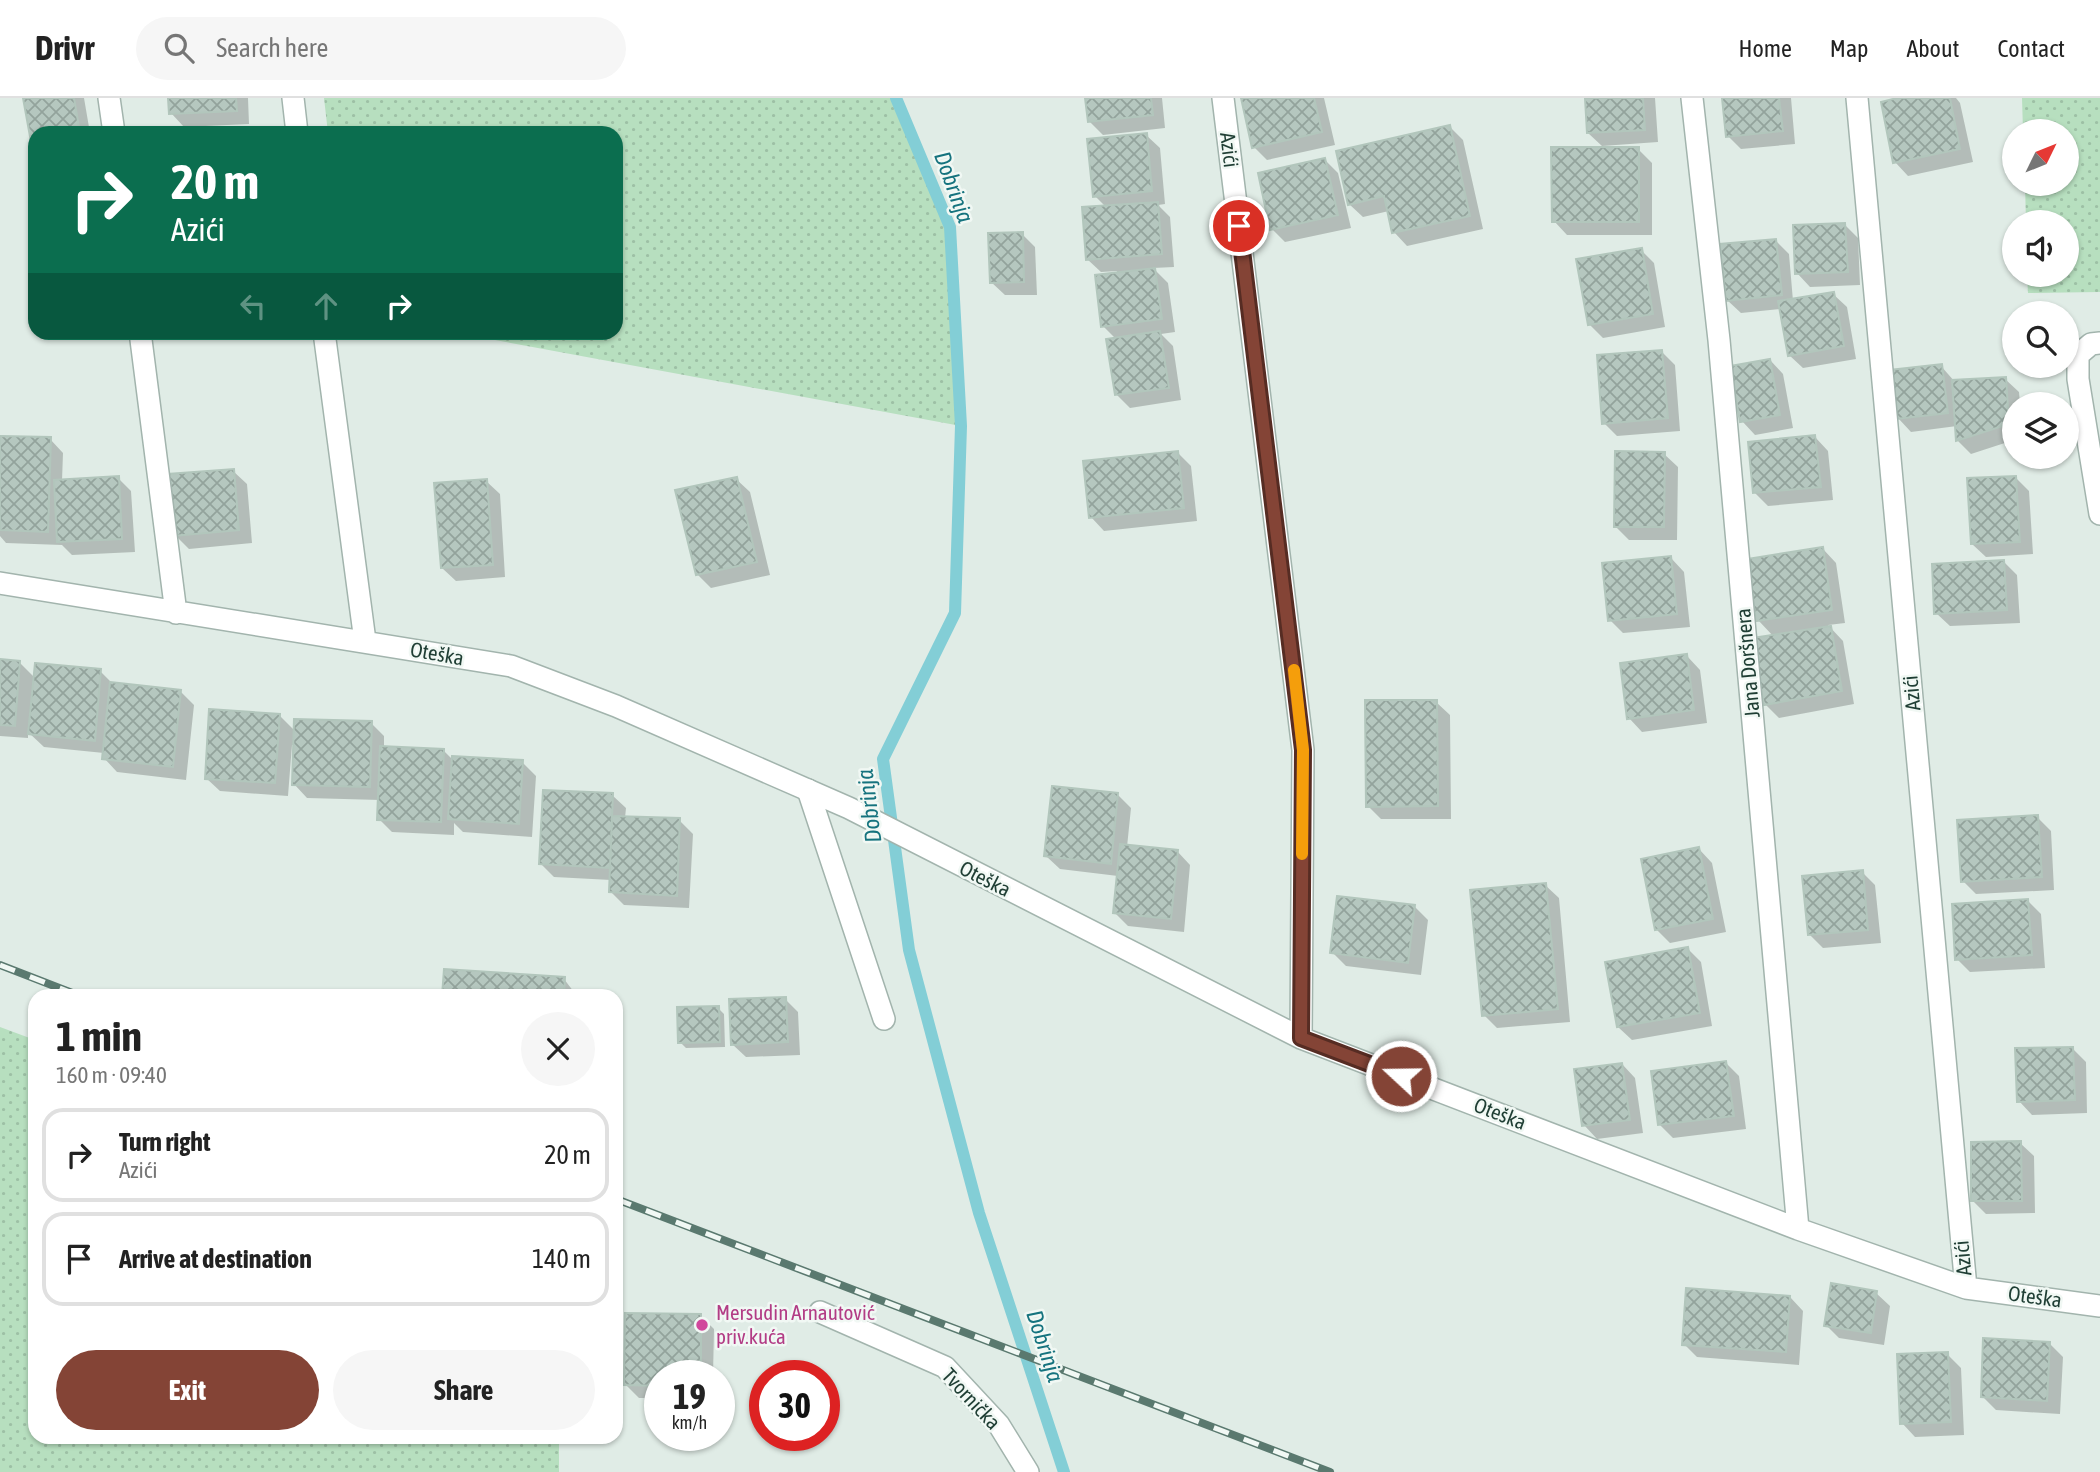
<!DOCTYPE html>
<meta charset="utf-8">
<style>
body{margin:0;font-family:"Asap Condensed",sans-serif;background:#f6f6f6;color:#222;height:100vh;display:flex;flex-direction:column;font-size:26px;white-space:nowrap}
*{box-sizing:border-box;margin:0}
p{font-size:23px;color:#767676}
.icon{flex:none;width:38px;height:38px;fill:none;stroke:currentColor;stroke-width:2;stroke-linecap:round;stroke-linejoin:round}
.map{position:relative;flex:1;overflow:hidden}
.drawer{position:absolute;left:28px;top:891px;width:595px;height:455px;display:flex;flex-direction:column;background:#fff;border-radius:21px;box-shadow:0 2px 5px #0004}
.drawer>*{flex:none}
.banner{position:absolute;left:28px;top:28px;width:595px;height:214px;border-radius:21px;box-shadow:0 2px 5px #0004;background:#0b6e4f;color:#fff;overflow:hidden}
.needle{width:46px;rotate:47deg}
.controls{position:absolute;left:2002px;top:21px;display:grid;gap:14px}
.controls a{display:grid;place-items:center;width:77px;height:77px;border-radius:50%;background:#fff;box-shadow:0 2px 5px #0004;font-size:35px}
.speed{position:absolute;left:644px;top:1262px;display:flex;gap:14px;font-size:35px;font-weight:700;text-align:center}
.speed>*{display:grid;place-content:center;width:91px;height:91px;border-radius:50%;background:#fff;box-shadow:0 2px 5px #0004;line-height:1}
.speed small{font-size:18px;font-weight:400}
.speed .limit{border:10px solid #d22;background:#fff;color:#111}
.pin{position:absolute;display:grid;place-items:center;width:60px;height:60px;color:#fff;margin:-30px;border:4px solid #fff;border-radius:50%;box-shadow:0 2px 7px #0007}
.me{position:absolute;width:77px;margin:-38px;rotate:291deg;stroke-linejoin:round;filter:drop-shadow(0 0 5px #0008)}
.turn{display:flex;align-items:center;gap:24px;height:147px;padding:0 28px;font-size:32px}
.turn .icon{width:91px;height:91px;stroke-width:2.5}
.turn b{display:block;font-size:49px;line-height:60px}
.lanes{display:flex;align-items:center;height:66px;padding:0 28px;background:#0003;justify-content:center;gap:35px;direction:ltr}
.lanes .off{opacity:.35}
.round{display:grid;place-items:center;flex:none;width:74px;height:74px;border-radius:37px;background:#f6f6f6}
.head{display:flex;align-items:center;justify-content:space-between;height:119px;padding:0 28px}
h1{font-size:42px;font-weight:700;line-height:52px}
.cta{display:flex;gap:14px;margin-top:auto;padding:14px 28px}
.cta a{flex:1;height:80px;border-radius:42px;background:#844436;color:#fff;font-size:28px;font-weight:700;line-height:80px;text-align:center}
.cta a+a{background:#f6f6f6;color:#222}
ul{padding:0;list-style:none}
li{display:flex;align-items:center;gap:21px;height:94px;margin:0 14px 10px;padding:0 14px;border:4px solid #e0e0e0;border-radius:21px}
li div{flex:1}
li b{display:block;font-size:26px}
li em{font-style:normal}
header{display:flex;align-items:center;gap:42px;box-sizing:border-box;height:98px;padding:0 35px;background:#fff;border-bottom:2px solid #e0e0e0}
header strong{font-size:33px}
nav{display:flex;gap:38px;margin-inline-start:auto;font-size:24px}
.search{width:490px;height:63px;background:#f6f6f6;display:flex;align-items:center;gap:18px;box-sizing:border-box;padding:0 24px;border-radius:38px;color:#767676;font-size:26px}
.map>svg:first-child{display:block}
.grass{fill:url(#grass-dots)}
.shadow{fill:#0003}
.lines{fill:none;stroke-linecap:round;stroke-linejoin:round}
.stream{stroke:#83ced6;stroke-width:12}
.building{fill:url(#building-cross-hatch);stroke:#b2c6bc;stroke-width:2}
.service-casing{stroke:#a2b4ad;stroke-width:24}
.minor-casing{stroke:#a2b4ad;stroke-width:24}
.service{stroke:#fff;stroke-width:21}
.minor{stroke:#fff;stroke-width:21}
.rail-casing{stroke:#5a796f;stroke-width:8}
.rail{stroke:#f1f8f4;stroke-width:5;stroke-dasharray:16;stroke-linecap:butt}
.route-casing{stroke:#562c23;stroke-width:18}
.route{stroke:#844436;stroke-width:12}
.slow{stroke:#f59e0b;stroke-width:12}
.hotel-dot{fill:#d1479c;stroke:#f1f8f4;stroke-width:2.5}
.labels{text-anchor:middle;stroke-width:5;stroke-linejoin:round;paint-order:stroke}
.street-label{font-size:21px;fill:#1f3e34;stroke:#f1f8f4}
.hotel-label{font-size:21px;fill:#b23c85;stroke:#f1f8f4;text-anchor:start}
.water-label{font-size:23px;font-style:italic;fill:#15737e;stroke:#f1f8f4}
</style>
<header>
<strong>Drivr</strong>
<div class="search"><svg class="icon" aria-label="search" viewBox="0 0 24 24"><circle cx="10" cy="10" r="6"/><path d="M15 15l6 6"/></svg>Search here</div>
<nav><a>Home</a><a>Map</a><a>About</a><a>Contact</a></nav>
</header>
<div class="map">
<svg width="2100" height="1374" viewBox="0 0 2100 1374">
<defs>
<pattern id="grass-dots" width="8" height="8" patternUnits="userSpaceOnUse" patternTransform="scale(1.75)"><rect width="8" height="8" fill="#b7dfbf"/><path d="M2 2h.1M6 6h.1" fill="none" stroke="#9dc0a5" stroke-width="1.8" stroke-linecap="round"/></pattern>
<pattern id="building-cross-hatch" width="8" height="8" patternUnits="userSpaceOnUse" patternTransform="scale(1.75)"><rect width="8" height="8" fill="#b5c7bf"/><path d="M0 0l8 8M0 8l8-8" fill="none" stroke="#93a39c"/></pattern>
</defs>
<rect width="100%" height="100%" fill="#e0ece6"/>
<path class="grass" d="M324,0h572l54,129 11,199 -504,-93 159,-1v-199h-288z
M2022,0h78v194l-72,1 -1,-18h40v-53h-41l-1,-38h42v-53h-44z
M0,929l35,13v397h524v35h-559z"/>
<path class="shadow" d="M25,0h59l6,35h-55v10z
M170,0h78l1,26 -65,3 -13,-14z
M1087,0h75l3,30 -62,7 -14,-14z
M1243,0h81l11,47 -68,15 -13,-13z
M1586,0h69l3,44 -56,4 -14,-13z
M1724,0h67l4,46 -54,5 -13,-13z
M1906,0h50l4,5 13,59 -65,14 -13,-14z
M1450,29l13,13 20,89 -76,17 -13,-14 -5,-21 -26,6 -14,-13z
M1146,37l14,13 5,56 -7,1 12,12 4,50 -21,1 15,15 7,49 -14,2 12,12 8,54 -51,8 -14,-14v-55l-13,-13 14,-55 -16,1 -14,-13 19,-52 -11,-11z
M1638,51l14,14v72h-85l-13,-14z
M1325,62l13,13 13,55 -66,14 -13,-13z
M1845,127l13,13 2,47 -50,2 -13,-14z
M1022,136l13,13 2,48h-32l-14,-13z
M1776,143l13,13 4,47 40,-7 14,13 9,52 -53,9 -14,-13 -8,-46 -40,4 -14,-13z
M1641,152l13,13 11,64 -62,11 -14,-14z
M1661,253l14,14 5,66 -63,5 -13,-13z
M1770,262l13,14 10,54 -38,7 -13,-14z
M1941,268l14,16 50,-3 14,13 1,12h-6v36l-43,14 -13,-13 -1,-15 -46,6 -13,-14z
M1815,339l13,14 5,49 -65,6 -13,-13z
M0,340l50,1 13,14 -1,28 56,-3 13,13 4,61 -63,3 -10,-10 -56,-2 -6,-7z
M1177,354l14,14 6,55 -93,10 -13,-14z
M1664,356l14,13 -1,73h-48l-13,-13z
M233,373l14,13 5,59 -63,6 -14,-14z
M2015,379l14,14 4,63 -47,3 -14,-13z
M736,381l14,13 20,83 -59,13 -14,-14z
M486,383l14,13 5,83 -49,4 -14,-13z
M1823,451l13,14 9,60 -17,2 15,16 11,63 -75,14 -14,-14 9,-67 -16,-17z
M1671,460l13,14 6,55 -67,6 -13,-13z
M2004,464l13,13 3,48 -70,3 -14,-13z
M1687,558l13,14 7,53 -65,9 -13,-14z
M0,563l19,1 16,16 65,-7 13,13 68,8 13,13 -8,75 -69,-8 -13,-14v-5l-60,-6 -16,-15v6l-28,-2z
M1436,604l14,13 1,104h-70l-13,-13z
M279,617l16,16 76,-8 13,13v12l59,2 10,10 69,2 14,14 -4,61 -69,-5 -9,-9v12l-62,-3 -13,-13 1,-19 -73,-2 -13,-14 1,-39h-3l-4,51 -68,-5 -14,-13z
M612,697l14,13 -1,10 54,2 14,14 -4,74 -65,-3 -13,-13v-12l-57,-3 -13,-13z
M1118,697l13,13 -4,39 50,4 13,14 -6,67 -56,-6 -13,-13 3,-37 -58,-7 -14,-13z
M2037,719l14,14 3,59 -78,4 -13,-13z
M1699,751l13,14 14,69 -56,11 -14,-14z
M1862,774l13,13 6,58 -58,5 -13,-13z
M1545,787l14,13 11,124 -73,6 -13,-13z
M2027,802l14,14 4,54 -75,4 -13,-13z
M1415,809l13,13 -7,55 -75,-9 -14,-14z
M1688,851l13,13 11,64 -80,14 -14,-13z
M564,881l13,17h-134z
M785,901l13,13 2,43 -54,2 -14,-13z
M718,910l6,6 1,33 -39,1 -6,-6z
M2072,950l14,14 1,51 -55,2 -13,-14z
M1726,965l13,13 7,53 -73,9 -13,-13z
M1622,966l13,14 8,55 -46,6 -13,-14z
M2020,1045l14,13 1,57 -49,1 -13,-13z
M1876,1195l14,13 -6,39 -45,-7 -13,-13z
M1790,1199l13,14 -4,54 -102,-8 -13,-13z
M700,1217l14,14 -1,47h-53v22h-21l-13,-13z
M2050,1246l13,13 -3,57 -64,-4 -13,-13z
M1947,1256l14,14 3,67 -49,2 -13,-14z"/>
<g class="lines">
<path class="stream" d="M896,0l54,129 11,199 -6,187 -72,146 26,191 70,263 85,259"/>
</g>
<path class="building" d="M23,0h51l6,35h-45v8l-4,1z
M168,0h68l1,13 -68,3z
M1085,0h66l2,17 -65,7z
M1241,0h73l8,34 -70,16z
M1585,0h58l2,32 -58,3z
M1722,0h57l4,33 -57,6z
M1897,0h53l10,51 -67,14 -12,-61z
M1450,27l20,91 -78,17 -8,-37 -36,9 -12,-54z
M1147,35l5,58 -59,6 -6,-58z
M1551,49h88v75h-87z
M1325,60l13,57 -68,15 -12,-57z
M1158,104l4,52 -76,6 -4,-53z
M1845,125l3,49 -53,2 -2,-49z
M1023,134l1,50 -34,1 -2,-50z
M1776,141l6,56 -56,6 -6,-57z
M1642,150l11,66 -65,11 -12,-66z
M1155,170l7,51 -61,8 -6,-52z
M1834,194l10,54 -56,10 -10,-55z
M1160,233l9,57 -54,7 -9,-56z
M1662,252l6,68 -66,6 -5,-69z
M1770,261l10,56 -40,7 -10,-56z
M1942,266l6,49 -52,6 -6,-49z
M2006,279l3,47 -53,17 -4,-61z
M1815,337l6,52 -68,6 -5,-51z
M0,338l51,1 -3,95 -48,-2z
M1178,353l6,57 -95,10 -6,-57z
M1615,353l50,1 -1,75h-50z
M234,371l5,61 -66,6 -5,-62z
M119,378l3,63 -65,3 -3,-62z
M2016,378l4,66 -49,2 -4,-66z
M737,379l20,85 -61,13 -21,-85z
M487,381l6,86 -52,3 -7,-85z
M1823,449l9,63 -76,11 -9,-62z
M1671,458l6,58 -69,7 -6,-58z
M2004,462l3,50 -73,4 -2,-50z
M1831,528l11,65 -78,14 -12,-67z
M1687,556l7,56 -67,9 -7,-56z
M0,561l20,2 -5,65 -15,-1z
M35,565l66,6 -6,72 -67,-7z
M110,584l71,8 -8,77 -71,-8z
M1365,602h72l1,106 -72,1z
M209,611l71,5 -5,69 -70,-4z
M294,621l78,2 -2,66 -78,-2z
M380,648l64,3 -3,73 -64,-2z
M452,658l71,4 -4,64 -71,-5z
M1052,688l66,7 -7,71 -67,-8z
M543,692l70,3 -3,75 -71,-4z
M2038,717l4,62 -81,5 -4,-62z
M612,718l68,2 -3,78 -68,-4z
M1120,746l58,6 -7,69 -58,-6z
M1699,749l14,72 -58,11 -14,-71z
M1863,772l5,60 -60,5 -6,-59z
M1546,785l12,126 -76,7 -12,-126z
M1337,798l78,9 -7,58 -78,-10z
M2028,801l4,56 -77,5 -3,-56z
M1688,849l12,66 -83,14 -12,-65z
M444,871l121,8 -1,19h-122z
M786,899l2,45 -57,3 -2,-46z
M719,908l1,36 -42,1 -1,-36z
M2073,949l2,53 -58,2 -2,-54z
M1726,963l8,55 -76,9 -7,-54z
M1622,965l8,57 -48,6 -8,-57z
M2021,1043l1,60h-51v-59z
M1831,1185l46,8 -6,42 -47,-7z
M1686,1190l104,8 -4,56 -104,-7z
M625,1215l76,1v62h-41v10l-36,-1z
M1983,1240l67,4 -3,59 -66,-4z
M1948,1254l3,70 -51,2 -3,-70z"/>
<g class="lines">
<g class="service-casing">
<path id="service" d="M2100,245l-9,1 -13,11v24l22,135
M808,692l76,229"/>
</g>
<g class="minor-casing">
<path id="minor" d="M109,0l5,35
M293,0l4,35
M1223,0l80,652 -2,288
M1692,0l27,242 79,889
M1857,0l109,1190
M140,234l36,281
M324,234l41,309
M0,485l511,83 105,40 233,102 452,230 497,191 168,59 134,18
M820,1214l125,55 54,58 29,47"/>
</g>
<use href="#service" class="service"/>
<use href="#minor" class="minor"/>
<g class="rail-casing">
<path id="rail" d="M0,867l80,31
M616,1101l714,273"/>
</g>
<use href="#rail" class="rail"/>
</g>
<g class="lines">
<g class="route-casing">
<path id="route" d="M1239,128l64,524 -2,288 100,38"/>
</g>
<use href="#route" class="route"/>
<path class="slow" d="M1294,572l9,80 -1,104"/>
</g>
<circle class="hotel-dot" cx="702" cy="1227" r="7"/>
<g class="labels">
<g class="street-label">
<text transform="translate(1229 52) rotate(83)" y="7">Azići</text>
<text transform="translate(437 556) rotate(10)" y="7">Oteška</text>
<text transform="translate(1748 565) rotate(-95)" y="7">Jana Doršnera</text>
<text transform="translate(1912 595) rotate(-95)" y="7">Azići</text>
<text transform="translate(985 781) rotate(27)" y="7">Oteška</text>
<text transform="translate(1500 1016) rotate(21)" y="7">Oteška</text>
<text transform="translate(1963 1160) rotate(-95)" y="7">Azići</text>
<text transform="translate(2035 1199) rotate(8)" y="7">Oteška</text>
<text transform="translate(971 1301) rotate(47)" y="7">Tvornička</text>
</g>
<g class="hotel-label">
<text x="716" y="1222">Mersudin Arnautović<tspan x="716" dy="24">priv.kuća</tspan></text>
</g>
<g class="water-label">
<text transform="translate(954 89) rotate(70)" y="8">Dobrinja</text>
<text transform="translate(869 708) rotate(-97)" y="8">Dobrinja</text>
<text transform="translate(1045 1248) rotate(72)" y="8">Dobrinja</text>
</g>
</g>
</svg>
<div class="controls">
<a><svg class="needle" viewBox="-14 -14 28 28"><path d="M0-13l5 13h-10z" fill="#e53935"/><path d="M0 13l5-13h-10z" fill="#767676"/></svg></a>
<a><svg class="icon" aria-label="sound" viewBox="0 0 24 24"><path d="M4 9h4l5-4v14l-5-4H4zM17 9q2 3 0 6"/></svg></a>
<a><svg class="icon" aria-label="search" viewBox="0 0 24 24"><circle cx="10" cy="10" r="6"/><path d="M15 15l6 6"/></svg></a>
<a><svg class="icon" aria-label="layers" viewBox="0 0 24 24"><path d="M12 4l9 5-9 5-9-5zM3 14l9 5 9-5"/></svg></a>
</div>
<div class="speed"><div>19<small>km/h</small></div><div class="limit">30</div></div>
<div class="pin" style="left:1239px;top:128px;background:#d93025"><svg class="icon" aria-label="arrive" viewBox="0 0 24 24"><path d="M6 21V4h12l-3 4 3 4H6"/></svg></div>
<svg class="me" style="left:1401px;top:978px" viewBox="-20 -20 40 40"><circle r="17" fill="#844436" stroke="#fff" stroke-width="3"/><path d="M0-11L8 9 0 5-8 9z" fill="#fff"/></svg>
<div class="banner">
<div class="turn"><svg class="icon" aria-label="right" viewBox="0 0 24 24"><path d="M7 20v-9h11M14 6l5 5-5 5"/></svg><div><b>20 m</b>Azići</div></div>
<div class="lanes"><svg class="icon off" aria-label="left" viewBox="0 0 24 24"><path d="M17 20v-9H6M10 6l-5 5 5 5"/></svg><svg class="icon off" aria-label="ahead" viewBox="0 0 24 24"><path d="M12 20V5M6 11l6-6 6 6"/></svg><svg class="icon" aria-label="right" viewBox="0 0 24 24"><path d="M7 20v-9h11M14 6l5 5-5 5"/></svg></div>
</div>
<section class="drawer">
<div class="head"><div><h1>1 min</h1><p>160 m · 09:40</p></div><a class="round"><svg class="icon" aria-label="close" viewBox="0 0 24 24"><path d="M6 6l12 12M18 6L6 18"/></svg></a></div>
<ul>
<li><svg class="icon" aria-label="right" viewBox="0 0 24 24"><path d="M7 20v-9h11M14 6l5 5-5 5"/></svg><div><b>Turn right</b><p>Azići</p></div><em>20 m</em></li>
<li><svg class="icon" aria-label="arrive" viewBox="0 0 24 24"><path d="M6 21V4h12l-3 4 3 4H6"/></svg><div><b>Arrive at destination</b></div><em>140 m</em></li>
</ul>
<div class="cta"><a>Exit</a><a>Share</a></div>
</section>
</div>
